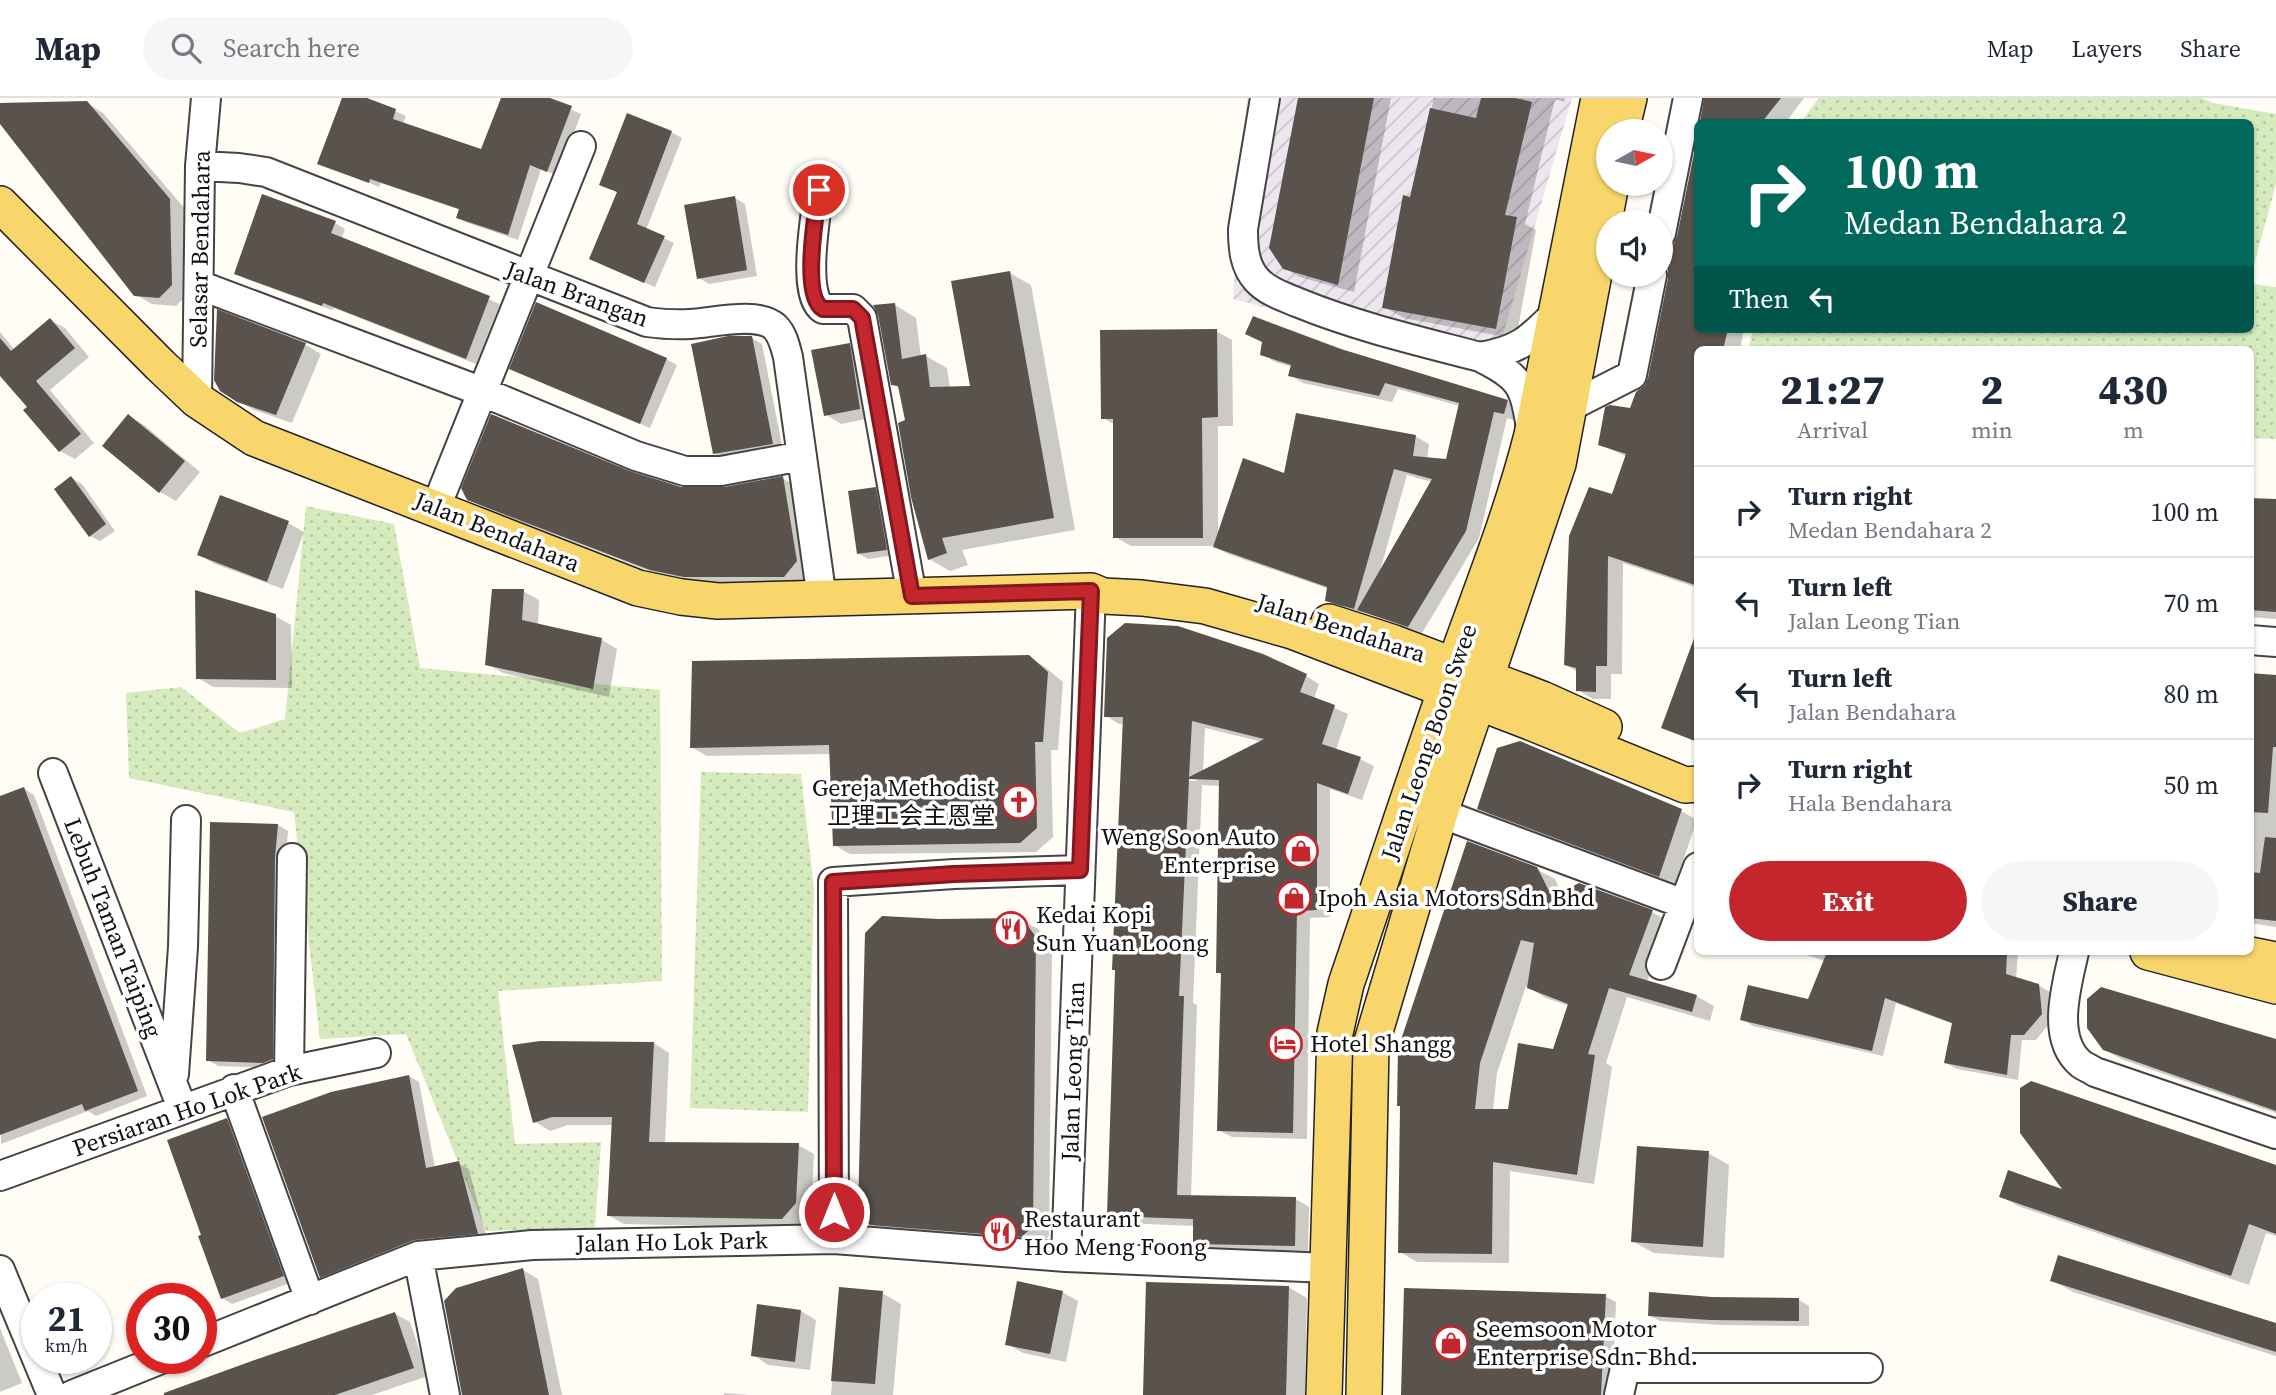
<!DOCTYPE html>
<meta charset="utf-8">
<style>
body{margin:0;font-family:"Source Serif 4","Noto Sans SC",serif;background:#f6f6f7;color:#1f2937;height:100vh;display:flex;flex-direction:column;font-size:26px;white-space:nowrap}
*{box-sizing:border-box;margin:0}
p{font-size:23px;color:#747a83}
.icon{flex:none;width:38px;height:38px;fill:none;stroke:currentColor;stroke-width:2;stroke-linecap:round;stroke-linejoin:round}
.map{position:relative;flex:1;overflow:hidden}
.details{position:absolute;left:1694px;top:248px;width:560px;height:609px;display:flex;flex-direction:column;background:#fff;border-radius:10px;box-shadow:0 2px 5px #0004}
.details>*{flex:none}
.banner{position:absolute;left:1694px;top:21px;width:560px;height:214px;border-radius:10px;box-shadow:0 2px 5px #0004;background:#00695c;color:#fff;overflow:hidden}
.needle{width:46px;rotate:81deg}
.fabs{position:absolute;left:1596px;top:21px;display:grid;gap:14px}
.fabs a{display:grid;place-items:center;width:77px;height:77px;border-radius:50%;background:#fff;box-shadow:0 2px 5px #0004;font-size:35px}
.speed{position:absolute;left:21px;top:1185px;display:flex;gap:14px;font-size:35px;font-weight:700;text-align:center}
.speed>*{display:grid;place-content:center;width:91px;height:91px;border-radius:50%;background:#fff;box-shadow:0 2px 5px #0004;line-height:1}
.speed small{font-size:18px;font-weight:400}
.speed .limit{border:10px solid #d22;background:#fff;color:#111}
.pin{position:absolute;display:grid;place-items:center;width:60px;height:60px;color:#fff;margin:-30px;border:4px solid #fff;border-radius:50%;box-shadow:0 2px 7px #0007}
.me{position:absolute;width:77px;margin:-38px;rotate:0deg;stroke-linejoin:round;filter:drop-shadow(0 0 5px #0008)}
.turn{display:flex;align-items:center;gap:24px;height:147px;padding:0 35px;font-size:32px}
.turn .icon{width:91px;height:91px;stroke-width:2.5}
.turn b{display:block;font-size:49px;line-height:60px}
.then{display:flex;align-items:center;height:66px;padding:0 35px;background:#0003;gap:14px;font-size:26px}
.eta{display:flex;justify-content:space-evenly;align-items:center;height:119px;text-align:center}
.eta b{font-size:42px;font-weight:800;line-height:49px}
.button{display:flex;gap:14px;margin-top:auto;padding:14px 35px}
.button a{flex:1;height:80px;border-radius:42px;background:#c4262e;color:#fff;font-size:28px;font-weight:800;line-height:80px;text-align:center}
.button a+a{background:#f6f6f7;color:#1f2937}
ul{padding:0;list-style:none}
li{display:flex;align-items:center;gap:21px;height:91px;padding:0 35px;border-top:2px solid #e0e1e3}
li div{flex:1}
li b{display:block;font-size:26px}
li em{font-style:normal}
header{display:flex;align-items:center;gap:42px;box-sizing:border-box;height:98px;padding:0 35px;background:#fff;border-bottom:2px solid #e0e1e3}
header strong{font-size:33px}
nav{display:flex;gap:38px;margin-inline-start:auto;font-size:24px}
.search{width:490px;height:63px;background:#f6f6f7;display:flex;align-items:center;gap:18px;box-sizing:border-box;padding:0 24px;border-radius:38px;color:#747a83;font-size:26px}
.map>svg:first-child{display:block}
.industrial{fill:url(#industrial-furrows)}
.grass{fill:url(#grass-dots)}
.shadow{fill:#0003;fill-rule:evenodd}
.building{fill:#5a524d;fill-rule:evenodd}
.lines{fill:none;stroke-linecap:round;stroke-linejoin:round}
.minor-casing{stroke:#444;stroke-width:32}
.major-casing{stroke:#222;stroke-width:38}
.minor{stroke:#fff;stroke-width:28}
.major{stroke:#f9d66b;stroke-width:35}
.route-casing{stroke:#7f191e;stroke-width:18}
.route{stroke:#c4262e;stroke-width:12}
.labels{text-anchor:middle;stroke-width:7;stroke-linejoin:round;paint-order:stroke}
.street-label{font-size:24px;fill:#111;stroke:#fff}
.poi-label{font-size:24px;fill:#111;stroke:#fff;text-anchor:start}
</style>
<header>
<strong>Map</strong>
<div class="search"><svg class="icon" aria-label="search" viewBox="0 0 24 24"><circle cx="10" cy="10" r="6"/><path d="M15 15l6 6"/></svg>Search here</div>
<nav><a>Map</a><a>Layers</a><a>Share</a></nav>
</header>
<div class="map">
<svg width="2276" height="1297" viewBox="0 0 2276 1297">
<defs>
<pattern id="industrial-furrows" width="10" height="10" patternUnits="userSpaceOnUse" patternTransform="scale(1.75)"><rect width="10" height="10" fill="#eee6ef"/><path d="M-1 1l2-2M0 10L10 0M9 11l2-2" fill="none" stroke="#cbc4cc"/></pattern>
<pattern id="grass-dots" width="8" height="8" patternUnits="userSpaceOnUse" patternTransform="scale(1.75)"><rect width="8" height="8" fill="#d5ebbd"/><path d="M2 2h.1M6 6h.1" fill="none" stroke="#b6c8a1" stroke-width="1.8" stroke-linecap="round"/></pattern>
</defs>
<rect width="100%" height="100%" fill="#fffdf5"/>
<path class="industrial" d="M1247,0h325l-79,271 -260,-70z"/>
<path class="grass" d="M1819,0h383l11,5 63,11v70l-25,92 -1,-154h-449z
M2251,186l25,3v152l-25,-1 -1,-88h-502l5,-21h497z
M306,408l88,18 26,144 240,22 2,291 -164,10 17,153 86,-2 -6,86 -109,3 -80,-197 -86,5 -26,-227 -165,-34 -3,-85 55,-6 59,46 45,-14z
M701,674l100,2 13,115 -6,223 -118,-4z"/>
<path class="shadow" d="M344,0h18l33,13 11,5 -3,8 80,27 20,-53h43l35,16 -23,62 -17,-7 -23,71 -50,-17 -10,-5 2,-8 -79,-27 -2,4 -59,-24z
M1300,0h91l-37,194 -54,-15 -16,-9z
M1434,0h131l-1,4 -9,-3 -30,125 11,6 -20,109 -112,-21 -20,-11z
M1705,0h99l-18,24h-84z
M87,5l16,10 83,97 2,84 -12,12 -24,-2 -17,-10 -135,-173v-11z
M671,34l11,6 -36,92 28,13 -19,44 -54,-23 18,-71 -18,-9z
M1698,46v185h46l-4,21h-42v238l-75,-25 -1,111h-11v25h-18l-15,-9v-18l-12,-7 47,-169 14,-39 -27,-13 32,-34 18,-31 25,-134 4,-8z
M735,100l10,6 12,72 -48,8 -10,-6z
M335,125l10,6 -4,10 159,65 -24,60 -142,-56 -2,2 -86,-31 -10,-6z
M1010,175l21,12 44,245 -113,20 6,15 -18,6 -21,-12 -22,-138 -7,-33 -8,-4 3,-79 21,13 5,39 5,-1 21,12 3,20h22z
M218,214l88,33 15,9 -29,69 -38,-13 -16,-9z
M50,222l15,8 24,29 -39,33 44,53 -19,16 -15,-8 -31,-43 -29,-35v-41l15,18z
M1216,233l16,9 1,86h-15v109l67,-60 130,-39 14,8 -2,15 20,2 13,-55 -62,-17 -6,13 -89,-19 -13,-8 2,-8 -17,-5 -13,-8 79,-4 166,51 13,8 -3,12 -10,-3 -28,120 -57,95 -54,-19 -28,-7 -13,-7 2,-11 -101,-35 -14,-8h-83l-16,-9v-112l-12,-7zM1407,377l25,7 -52,89z
M752,240l10,6 21,106 -58,9 -11,-6z
M849,247l16,9 11,63 -35,7 -16,-10z
M666,261l11,6 -27,63 -128,-54z
M128,318l16,9 56,47 -24,29 -16,-9 -56,-46z
M72,380l10,6 33,47 -15,10 -10,-5z
M782,380l16,9 14,83 -12,15 -95,1 -38,-8 -182,-70 -17,-10 212,-9h44z
M875,391l11,6 10,60 -28,4 -10,-6z
M2250,401l26,2v118l-26,-2z
M288,425l16,9 -21,57 -68,-25 -16,-9z
M523,493l16,9 -1,25 64,15 15,9 -8,48 -106,-24 -16,-9z
M275,518l16,9 1,63 -79,-1 -15,-9z
M1698,541v104l-35,-16z
M1028,559l17,10 18,15 -5,68h-7l2,87 -17,15 -186,2 -16,-9 -3,-91 -124,2 -16,-9z
M2250,577l26,2v250l-26,-4z
M1306,578l13,8 -5,15 34,15 -12,36 24,9 14,7 -12,34 -32,-11v128l-20,1 -3,221 -75,-2 -14,-7 4,-155 -4,-3 3,-186 -19,-1 -9,218 4,2 -6,192 105,2 13,8 -1,46 -100,-2 -13,-8v-17l-73,-3 -13,-8 15,-491h-5l-13,-8zM1205,630l58,14 -60,30zM1180,679h13l4,4 -17,-1z
M24,691l10,6 113,301 -51,20 -8,-5 -87,33 -1,-346z
M1480,710l201,3 16,9 -22,64 -180,-66z
M278,727l10,6 -3,33 -3,201 -7,3 -57,-2 -10,-6z
M1536,771l19,10 7,15 90,18 18,10 -23,60 49,14 18,10 -4,15 -83,-24 -21,66 6,4 -18,117 -84,-13 -1,92 -92,-1 -17,-10zM1526,888l20,12 23,8 -14,44 -45,61h-17l4,-38z
M1022,822l16,9 14,18 -3,289 -11,9 -150,-12 -17,-9 68,-303z
M1798,854h220l-2,27 22,6 12,7 2,28 -16,20h-14l-4,40 -61,-11 -11,-6 7,-39 -57,-21 -13,53 -130,-30 -11,-7 67,-18 16,-40z
M2276,943v72l-155,-54 -17,-10z
M654,945l15,10 -4,91 133,1 16,9 -3,58 -13,16 -174,-4 -16,-9 6,-90h-46l-18,6 -16,-10z
M409,978l10,6 16,86 23,-5 11,6 18,70 -156,43 -10,-6z
M227,1022l10,6 56,156 -61,22 -10,-6 -18,-62z
M1708,1055l21,12 -5,93 -70,-5 -22,-12z
M2276,1069v69l-10,-3 -17,52 -231,-79 -17,-10 66,-4z
M523,1172l15,9 24,116h-98z
M2052,1182l224,45v31l-203,-64z
M1288,1189l19,11 -2,97h-160z
M840,1191l42,4 19,11 -8,91h-62z
M1062,1194l16,9 -12,61 -43,-9 -16,-9z
M1605,1198l11,6 -4,93h-209z
M1712,1200l87,2 10,6v20l-87,-1 -62,-4 -11,-6z
M801,1213l15,9 -6,50 -42,-5 -15,-10z
M395,1216l15,8 18,54 -56,19h-209z
M0,1230l22,55 -22,9z
M724,1295l25,2h-25z"/>
<path class="building" d="M342,0h25l29,11 -3,10 88,30 20,-51h49l22,8 -25,66 -17,-7 -22,70 -52,-17 3,-9 -89,-30 -1,4 -52,-19z
M1298,0h76l-36,187 -55,-16 -14,-21z
M1481,0h34l17,4 -27,113 12,2 -21,112 -114,-21 21,-113 7,2 20,-89 46,10z
M1704,0h77l-19,24h-62z
M87,3l83,98 2,86 -13,13 -25,-2 -134,-172v-21z
M627,15l45,18 -35,93 28,12 -21,47 -55,-24 28,-67 -18,-7z
M1697,41l1,190h30l-5,21h-25v236l-90,-30 -1,110h-11v26l-20,-1v-23l-12,-3 5,-129 20,-49 23,7 14,-40 -28,-9 7,-38 5,-2 20,3 6,-16 9,-7 3,-7 20,-100v-8l-4,-6 3,-16 7,-5 3,-7z
M262,96l74,27 -5,12 159,63 -24,63 -143,-56 -1,3 -88,-32z
M735,98l12,74 -50,9 -13,-74z
M1010,173l44,247 -112,20 5,15 -19,7 -17,-63 -13,-74 7,-3 -7,-34 -7,-1 -13,-70 -5,-10 22,-2 7,56 24,-5 4,33 40,-1 -19,-105z
M536,204l131,56 -27,66 -131,-55z
M217,211l89,34 -30,72 -39,-13 -17,-11 -6,-11z
M1253,218l88,33 167,51 -4,14 -10,-2 -28,119 -58,96 -51,-17 75,-131 -38,-10 -40,140 -29,-8 2,-14 -114,-40 30,-89 41,15 12,-60 120,22 -3,21 33,3 13,-56 -74,-20 -6,13 -91,-20 3,-11 -31,-10 2,-13 -17,-8z
M50,220l25,30 -39,33 45,53 -22,18 -36,-42 4,-3 -27,-31v-38l11,13z
M1217,231l1,88 -16,1 1,120h-90v-119h-12l-1,-89z
M728,238h24l21,108 -60,10 -22,-110z
M850,245l10,66 -36,7 -13,-66z
M128,316l57,47 -26,32 -57,-47z
M491,316l139,57 51,16h43l59,-11 14,85 -13,16h-100l-34,-7 -183,-70 -6,-12z
M71,378l35,48 -17,13 -35,-48z
M876,389l11,63 -30,4 -9,-63z
M220,397l69,26 -22,61 -70,-27z
M2250,400l26,1v113l-26,-2z
M492,491h32l-2,31 80,18 -9,51 -108,-24z
M195,492l81,24v66l-80,-1z
M1125,525l53,3 85,28 44,20 -7,18 35,13 -13,39 39,13 -13,37 -31,-11v127l-20,1 -4,222 -76,-2 4,-158h-5l3,-193 -30,-1 -10,217h5l-7,199 119,2 -1,49 -102,-2v-25l-86,-3 8,-246h-3l11,-253h-19l3,-79zM1192,623l72,18 -75,38z
M1696,535l2,1v108l-37,-14z
M1029,557l19,17 -5,70h-8l2,86 -17,15 -187,3 -4,-101 -139,3 2,-87z
M2250,575l26,2v72h-3l-5,66 -18,-1z
M1520,643l162,68 -23,68 -182,-68 20,-61z
M24,689l114,304 -53,20 -3,-7 -82,31v-339z
M210,724l68,2 -3,34 -2,201 -10,4 -57,-2z
M2265,739l11,1v83l-26,-3v-46l10,1z
M1467,743l70,26 15,30 27,-14 74,27 -24,65 68,20 -5,17 -83,-24 -21,66 7,1 -18,120 -84,-13 -1,92 -94,-1 2,-147h-3l1,-57zM1521,842l13,3 -7,45 41,16 -15,45 -35,-6 -10,66h-33l5,-46z
M882,818l57,3 83,-1 14,19 -3,290 -12,10 -151,-12 -12,-15 7,-277z
M1827,854h180l-1,22 33,10 3,30 -18,21h-13l-4,40 -63,-12 8,-40 -67,-25 -13,53 -132,-31 8,-35 60,14z
M2101,889l175,52v72l-173,-61 -16,-22v-29z
M540,943l114,1 -5,100 150,1 -3,60 -14,16 -175,-3 5,-99h-60l-19,6 -21,-78z
M409,977l17,93 33,-7 19,73 -64,6 -94,38 -58,-161 69,-25z
M2031,983l245,84v69l-27,-10 -18,52 -232,-79 9,-27 54,19 -42,-56v-45z
M227,1020l57,158 -63,23 -23,-63 3,-1 -34,-95z
M1637,1048l72,5 -6,96 -72,-5z
M2058,1157l218,68v29l-226,-71z
M523,1170l26,127h-87l-18,-94 12,-13z
M1017,1183l46,10 -13,63 -45,-9z
M1146,1184l143,4 -3,109h-143z
M839,1189l44,4 -8,93 -44,-3z
M1404,1190l202,6 -5,101h-200z
M1649,1194l63,5 87,1v23l-89,-1 -62,-4z
M757,1206l44,6 -6,52 -44,-6z
M395,1214l19,56 -79,27h-171v-2l85,-31z"/>
<g class="lines">
<g class="minor-casing">
<path id="minor" d="M1265,0l-22,131c0,18 1,37 14,51 11,12 28,17 42,23 59,24 120,38 181,54 40,20 44,27 51,71
M200,68l39,2 27,4 381,150c15,2 29,3 43,2 22,-1 68,-13 85,3 8,8 10,19 13,30l34,242
M819,92c-3,23 -18,106 4,119h30l9,9 50,278
M1661,135l27,-135
M199,187l284,107 153,64 49,15h36l81,-15
M1480,259c39,-7 48,-16 75,-43
M197,302l3,-234 6,-68
M1571,308l61,-31 20,-100
M436,409l145,-361
M2250,542l26,2
M53,675l129,335
M1440,715l244,91
M2074,854c-7,33 -24,86 7,112 4,3 10,5 14,8l181,62
M1661,867l37,-98
M289,973l3,-213
M174,976l9,-127 3,-127
M234,991l76,211
M0,1078l289,-105 87,-18
M834,1141l-1,-357 121,-8 126,-4
M418,1158l27,139
M1066,1159l25,-666
M0,1172l52,125
M201,1245l217,-87 114,-11 302,-6 232,18 261,11
M72,1297l92,-37
M1619,1297l6,-27h243"/>
</g>
<g class="major-casing">
<path id="major" d="M1621,33l8,-33
M0,106l160,161 37,35 57,38 384,150 43,9 37,4 373,-10 12,5 39,2 63,8 87,25 238,91 155,63 13,-1
M1329,524l65,21 148,56 62,28
M2148,854l128,34
M2235,854l41,8
M1324,1297l11,-362 11,-49c33,-97 65,-195 99,-292 30,-87 64,-167 87,-257l67,-337
M1364,1297l7,-350 69,-232 118,-349 53,-280"/>
</g>
<use href="#minor" class="minor"/>
<use href="#major" class="major"/>
</g>
<g class="lines">
<g class="route-casing">
<path id="route" d="M819,92c-3,23 -18,106 4,119h30l9,9 50,278 179,-5 -11,279 -126,4 -121,8 1,330"/>
</g>
<use href="#route" class="route"/>
</g>
<defs>
<g id="church-ring" transform="scale(1.75)"><circle r="9.5" fill="#fff" stroke="#c4262e" stroke-width="1.5"/><path d="M-1.2-6h2.4v3.5h3.3v2.4h-3.3V6h-2.4V-.1h-3.3v-2.4h3.3Z" fill="#c4262e"/></g>
<g id="shop-ring" transform="scale(1.75)"><circle r="9.5" fill="#fff" stroke="#c4262e" stroke-width="1.5"/><path d="M-5-2.5h2.3a2.7 3.5 0 0 1 5.4 0H5L5.5 6h-11ZM-1.5-2.5h3a1.5 2.3 0 0 0-3 0Z" fill="#c4262e"/></g>
<g id="restaurant-ring" transform="scale(1.75)"><circle r="9.5" fill="#fff" stroke="#c4262e" stroke-width="1.5"/><path d="M-5-6h1v4h1v-4h1v4h1v-4h1v5L-1.5 .5V6h-2V.5L-5-1ZM5-6V6H3V1.5H1.5Q1.5-4 5-6Z" fill="#c4262e"/></g>
<g id="hotel-ring" transform="scale(1.75)"><circle r="9.5" fill="#fff" stroke="#c4262e" stroke-width="1.5"/><path d="M-6-4.5h1.5V1H6V5H4.5V3h-9V5H-6ZM-4 0a1.8 1.8 0 1 1 3.6 0ZM.5 0V-2.5h3Q6-2.5 6 0Z" fill="#c4262e"/></g>
</defs>
<g fill-rule="evenodd">
<use href="#church-ring" x="1019" y="704"/>
<use href="#shop-ring" x="1301" y="753"/>
<use href="#shop-ring" x="1294" y="800"/>
<use href="#restaurant-ring" x="1011" y="831"/>
<use href="#hotel-ring" x="1285" y="946"/>
<use href="#restaurant-ring" x="1000" y="1135"/>
<use href="#shop-ring" x="1451" y="1245"/>
</g>
<g class="labels">
<g class="street-label">
<text transform="translate(200 151) rotate(-89)" y="8">Selasar Bendahara</text>
<text transform="translate(577 196) rotate(20)" y="8">Jalan Brangan</text>
<text transform="translate(497 434) rotate(22)" y="8">Jalan Bendahara</text>
<text transform="translate(1341 530) rotate(18)" y="8">Jalan Bendahara</text>
<text transform="translate(1429 644) rotate(-71)" y="8">Jalan Leong Boon Swee</text>
<text transform="translate(113 830) rotate(69)" y="8">Lebuh Taman Taiping</text>
<text transform="translate(1073 973) rotate(-88)" y="8">Jalan Leong Tian</text>
<text transform="translate(187 1012) rotate(-19)" y="8">Persiaran Ho Lok Park</text>
<text transform="translate(672 1144) rotate(-1)" y="8">Jalan Ho Lok Park</text>
</g>
<g class="poi-label">
<text x="995" y="698" text-anchor="end">Gereja Methodist<tspan x="995" dy="28">卫理工会主恩堂</tspan></text>
<text x="1276" y="747" text-anchor="end">Weng Soon Auto<tspan x="1276" dy="28">Enterprise</tspan></text>
<text x="1318" y="808">Ipoh Asia Motors Sdn Bhd</text>
<text x="1036" y="825">Kedai Kopi<tspan x="1036" dy="28">Sun Yuan Loong</tspan></text>
<text x="1310" y="954">Hotel Shangg</text>
<text x="1024" y="1129">Restaurant<tspan x="1024" dy="28">Hoo Meng Foong</tspan></text>
<text x="1476" y="1239">Seemsoon Motor<tspan x="1476" dy="28">Enterprise Sdn. Bhd.</tspan></text>
</g>
</g>
</svg>
<div class="fabs">
<a><svg class="needle" viewBox="-14 -14 28 28"><path d="M0-13l5 13h-10z" fill="#e53935"/><path d="M0 13l5-13h-10z" fill="#747a83"/></svg></a>
<a><svg class="icon" aria-label="sound" viewBox="0 0 24 24"><path d="M4 9h4l5-4v14l-5-4H4zM17 9q2 3 0 6"/></svg></a>
</div>
<div class="speed"><div>21<small>km/h</small></div><div class="limit">30</div></div>
<div class="pin" style="left:819px;top:92px;background:#d93025"><svg class="icon" aria-label="arrive" viewBox="0 0 24 24"><path d="M6 21V4h12l-3 4 3 4H6"/></svg></div>
<svg class="me" style="left:834px;top:1114px" viewBox="-20 -20 40 40"><circle r="17" fill="#c4262e" stroke="#fff" stroke-width="3"/><path d="M0-11L8 9 0 5-8 9z" fill="#fff"/></svg>
<div class="banner">
<div class="turn"><svg class="icon" aria-label="right" viewBox="0 0 24 24"><path d="M7 20v-9h11M14 6l5 5-5 5"/></svg><div><b>100 m</b>Medan Bendahara 2</div></div>
<div class="then">Then<svg class="icon" aria-label="left" viewBox="0 0 24 24"><path d="M17 20v-9H6M10 6l-5 5 5 5"/></svg></div>
</div>
<section class="details">
<div class="eta">
<div><b>21:27</b><p>Arrival</p></div>
<div><b>2</b><p>min</p></div>
<div><b>430</b><p>m</p></div>
</div>
<ul>
<li><svg class="icon" aria-label="right" viewBox="0 0 24 24"><path d="M7 20v-9h11M14 6l5 5-5 5"/></svg><div><b>Turn right</b><p>Medan Bendahara 2</p></div><em>100 m</em></li>
<li><svg class="icon" aria-label="left" viewBox="0 0 24 24"><path d="M17 20v-9H6M10 6l-5 5 5 5"/></svg><div><b>Turn left</b><p>Jalan Leong Tian</p></div><em>70 m</em></li>
<li><svg class="icon" aria-label="left" viewBox="0 0 24 24"><path d="M17 20v-9H6M10 6l-5 5 5 5"/></svg><div><b>Turn left</b><p>Jalan Bendahara</p></div><em>80 m</em></li>
<li><svg class="icon" aria-label="right" viewBox="0 0 24 24"><path d="M7 20v-9h11M14 6l5 5-5 5"/></svg><div><b>Turn right</b><p>Hala Bendahara</p></div><em>50 m</em></li>
</ul>
<div class="button"><a>Exit</a><a>Share</a></div>
</section>
</div>
